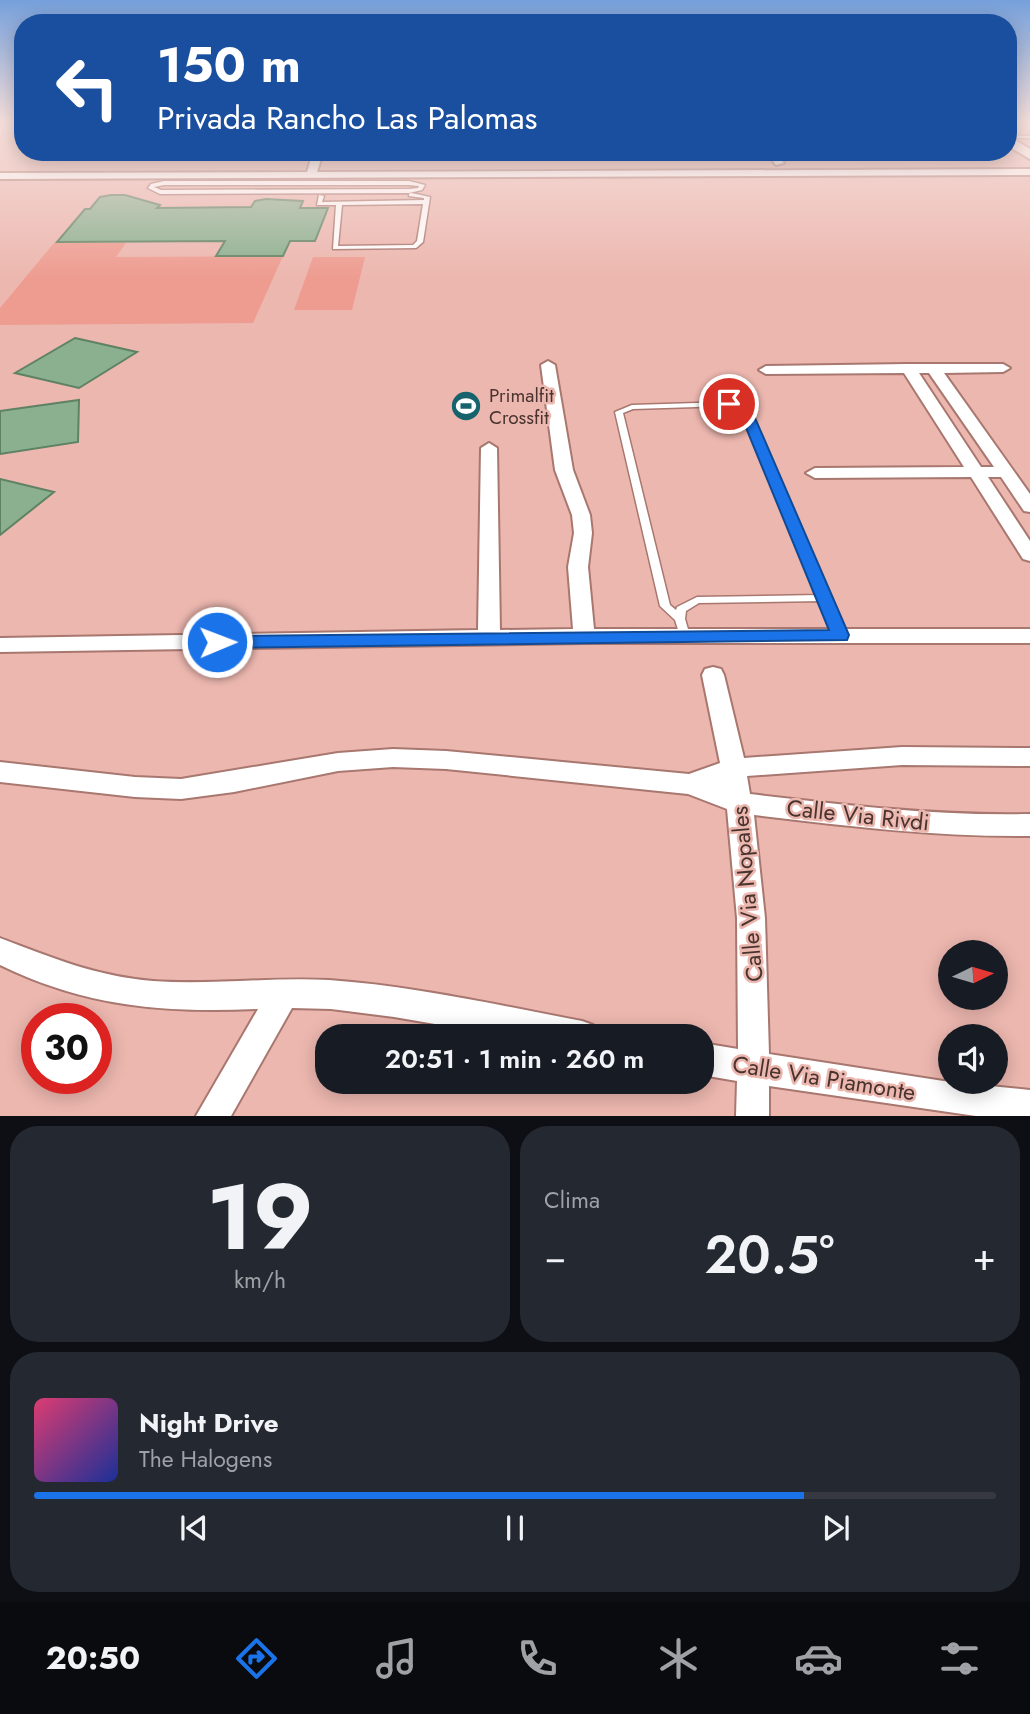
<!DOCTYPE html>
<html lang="es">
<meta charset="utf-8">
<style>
body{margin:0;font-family:Jost,sans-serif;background:#242831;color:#f1f3f6;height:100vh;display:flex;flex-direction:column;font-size:26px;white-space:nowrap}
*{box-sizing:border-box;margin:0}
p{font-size:23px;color:#9ea1a6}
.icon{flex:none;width:38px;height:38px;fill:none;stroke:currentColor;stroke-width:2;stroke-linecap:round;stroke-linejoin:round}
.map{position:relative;height:1116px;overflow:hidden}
.drawer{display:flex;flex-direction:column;gap:10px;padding:10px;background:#0d0f14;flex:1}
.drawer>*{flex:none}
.top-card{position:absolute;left:14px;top:14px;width:1003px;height:147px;border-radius:28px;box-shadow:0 4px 18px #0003;background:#1a4fa0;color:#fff;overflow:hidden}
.needle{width:46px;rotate:85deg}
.buttons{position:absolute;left:938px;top:940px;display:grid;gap:14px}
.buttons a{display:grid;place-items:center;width:70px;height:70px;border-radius:50%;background:#171b24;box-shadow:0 4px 18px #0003;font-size:35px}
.speed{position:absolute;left:21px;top:1003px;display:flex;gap:14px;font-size:35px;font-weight:700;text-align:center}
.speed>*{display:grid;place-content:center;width:91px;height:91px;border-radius:50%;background:#171b24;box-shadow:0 4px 18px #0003;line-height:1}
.speed .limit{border:10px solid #d22;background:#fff;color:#111}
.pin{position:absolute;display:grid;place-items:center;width:60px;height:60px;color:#fff;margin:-30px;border:4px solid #fff;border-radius:50%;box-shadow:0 2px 7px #0007}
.me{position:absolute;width:77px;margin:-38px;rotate:89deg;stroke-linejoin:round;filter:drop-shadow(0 0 5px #0008)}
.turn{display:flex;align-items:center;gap:24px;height:147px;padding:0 28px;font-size:32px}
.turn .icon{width:91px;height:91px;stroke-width:2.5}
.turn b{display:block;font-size:49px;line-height:60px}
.big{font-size:52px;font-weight:600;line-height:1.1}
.drawer .widget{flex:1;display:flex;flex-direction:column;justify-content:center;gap:10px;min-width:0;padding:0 24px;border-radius:28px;background:#242831}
.drawer .dial{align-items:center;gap:0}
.dial b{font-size:91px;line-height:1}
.song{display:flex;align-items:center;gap:21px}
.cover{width:84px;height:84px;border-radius:10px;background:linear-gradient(135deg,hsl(340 70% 55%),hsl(230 70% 35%))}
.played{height:7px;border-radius:4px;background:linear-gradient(90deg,#1a73e8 80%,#363941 80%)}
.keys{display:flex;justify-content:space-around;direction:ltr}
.heat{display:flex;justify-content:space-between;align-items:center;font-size:38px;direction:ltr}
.drawer .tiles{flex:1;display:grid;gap:10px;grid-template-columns:1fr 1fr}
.widget:last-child{grid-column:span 2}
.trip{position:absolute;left:315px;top:1024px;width:399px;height:70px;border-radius:28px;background:#171b24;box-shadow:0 4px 18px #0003;font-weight:600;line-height:70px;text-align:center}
.tab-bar{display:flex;height:112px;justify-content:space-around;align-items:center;background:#090b0e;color:#9ea1a6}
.tab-bar .icon{width:49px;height:49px}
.tab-bar .on{color:#1a73e8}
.tab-bar b{font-size:32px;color:#f1f3f6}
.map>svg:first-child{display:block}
.green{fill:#ee9c90}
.building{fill:#8ab08f;stroke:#5e8263;stroke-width:2}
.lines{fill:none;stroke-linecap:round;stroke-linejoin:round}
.lane-casing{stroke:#a8776f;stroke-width:3}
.street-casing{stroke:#a8776f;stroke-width:4}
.secondary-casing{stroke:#a8776f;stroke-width:4}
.lane{fill:#fff;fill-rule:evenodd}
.street{fill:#fff;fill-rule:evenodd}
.secondary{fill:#fff;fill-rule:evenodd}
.route{fill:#1a73e8;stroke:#114b97;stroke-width:2}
.labels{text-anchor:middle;stroke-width:5;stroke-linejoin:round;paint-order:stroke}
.poi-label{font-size:19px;fill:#48332f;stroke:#ecb7af;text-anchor:start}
.near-street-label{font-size:23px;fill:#48332f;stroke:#ecb7af}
</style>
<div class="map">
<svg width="1030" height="1116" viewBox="0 0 1030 1116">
<rect width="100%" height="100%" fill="#ecb7af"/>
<path class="green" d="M54 243H126L116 257 283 256 253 323 0 325V308Z
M313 257H365L352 310H294Z"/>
<path class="building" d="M111 195H125L160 205 157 208 251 207 255 201 266 199 303 201 300 208H328L315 241H290L283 256H216L225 241 57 242 85 209H90L100 197Z
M75 338 137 352 79 388 15 373Z
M79 400 78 442 0 454V411Z
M0 479 54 492 0 535Z"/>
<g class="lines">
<g class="lane-casing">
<path id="lane" d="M1008 136H1030V138H1008Z
M164 181H409L425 185 422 190 409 193 160 194 148 188 151 184ZM164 185H409L419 186 418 188 409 189 161 190 154 187Z
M411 193 430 197 423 242 416 248 333 249 336 205H317L319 195 324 196 322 202 424 200V198L409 196V194ZM423 204 417 241 413 245 338 246 342 205Z
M729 402 750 411 846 635 845 638H837L822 601 699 603 686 611 685 619 690 636 689 639H681L675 620 660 606 615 412 632 405ZM728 406 743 412 819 595 697 597 677 607 676 610 670 605 623 413 633 409Z"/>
</g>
<g class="street-casing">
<path id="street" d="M313 152H323L317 172 1030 169V175L0 179V173L307 172Z
M579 152H589L590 155 582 157Z
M766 152H775L784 163 776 165Z
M548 361 555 365 573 470 590 515 592 533 588 567 594 629H1030V643H584L0 652V638L478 630 481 448 489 443 497 448 500 630 573 629 568 567 574 533 572 515 555 470 541 365Z
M908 364H1003L1010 368 1003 372 944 373 1030 494V512L1024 511 1001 477H988L1030 541V561L1023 559 971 477 815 478 806 473 815 468 964 467 904 373 766 374 759 370 766 366ZM919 373H929L994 467H981Z
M713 667 721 669 724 675 744 758 902 747 1030 748V766L902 765 747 776 750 794C844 805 936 816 1030 814V836C937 837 846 826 754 815L765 918 769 1054 950 1082 1030 1090V1116H976L769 1086V1116H736L737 1081 702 1075V1043L738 1049 737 918 727 809 688 794 446 769 393 767 338 771 234 792 181 799 135 797 0 782V762L135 777 181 779 338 753 393 749 446 751 689 774 720 763 702 675 705 669Z
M0 938C53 958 95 976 153 981 212 985 271 977 329 980 414 986 498 1005 582 1021L593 1025 598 1036H505L394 1017 331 1009 292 1008 231 1116H196L258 1009C164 1013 86 1007 0 965Z"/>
</g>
<g class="secondary-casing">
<path id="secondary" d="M1008 136 1030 149V159L1008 146Z"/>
</g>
<use href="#lane" class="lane"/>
<use href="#street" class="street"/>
<use href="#secondary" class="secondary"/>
</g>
<linearGradient id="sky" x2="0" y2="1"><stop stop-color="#76a0db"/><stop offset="0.44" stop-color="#f6dfdb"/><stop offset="1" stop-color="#f6dfdb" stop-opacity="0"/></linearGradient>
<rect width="1030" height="278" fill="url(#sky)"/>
<path class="route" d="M729 400 752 411 849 635 847 640 217 648 209 642 217 636 829 630 740 413 722 404Z"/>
<defs>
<g id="stadium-disc" transform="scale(1.575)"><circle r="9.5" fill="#16636d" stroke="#ecb7af"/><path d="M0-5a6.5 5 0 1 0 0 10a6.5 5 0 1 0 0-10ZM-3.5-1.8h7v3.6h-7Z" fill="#fff"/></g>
</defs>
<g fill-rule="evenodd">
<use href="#stadium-disc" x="466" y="406"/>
</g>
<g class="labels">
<g class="poi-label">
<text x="489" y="402">Primalfit<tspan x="489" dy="22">Crossfit</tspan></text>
</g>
<g class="near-street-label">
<text transform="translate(858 815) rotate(6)" y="8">Calle Via Rivdi</text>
<text transform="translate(747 894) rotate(-95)" y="8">Calle Via Nopales</text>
<text transform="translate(824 1078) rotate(9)" y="8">Calle Via Piamonte</text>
</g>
</g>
</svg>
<div class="buttons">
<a><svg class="needle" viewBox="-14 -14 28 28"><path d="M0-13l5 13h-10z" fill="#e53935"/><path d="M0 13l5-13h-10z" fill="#9ea1a6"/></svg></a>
<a><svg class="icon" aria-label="sound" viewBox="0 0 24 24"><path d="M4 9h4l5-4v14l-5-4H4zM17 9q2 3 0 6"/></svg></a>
</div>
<div class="speed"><div class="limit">30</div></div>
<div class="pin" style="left:729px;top:404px;background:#d93025"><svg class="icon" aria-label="arrive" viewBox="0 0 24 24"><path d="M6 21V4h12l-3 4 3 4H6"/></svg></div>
<svg class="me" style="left:217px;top:642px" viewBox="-20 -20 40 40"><circle r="17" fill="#1a73e8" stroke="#fff" stroke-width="3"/><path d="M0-11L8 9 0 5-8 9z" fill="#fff"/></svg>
<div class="trip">20:51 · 1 min · 260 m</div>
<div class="top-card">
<div class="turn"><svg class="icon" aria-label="left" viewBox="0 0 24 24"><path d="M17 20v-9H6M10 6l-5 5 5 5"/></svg><div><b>150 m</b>Privada Rancho Las Palomas</div></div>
</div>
</div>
<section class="drawer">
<div class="tiles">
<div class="widget dial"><b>19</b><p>km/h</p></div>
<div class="widget"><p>Clima</p>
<div class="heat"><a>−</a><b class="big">20.5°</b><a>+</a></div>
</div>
<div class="widget">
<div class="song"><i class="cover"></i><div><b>Night Drive</b><p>The Halogens</p></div></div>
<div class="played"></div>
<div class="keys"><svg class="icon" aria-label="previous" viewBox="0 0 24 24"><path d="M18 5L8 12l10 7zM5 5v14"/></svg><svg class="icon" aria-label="pause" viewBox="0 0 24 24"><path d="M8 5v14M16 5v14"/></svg><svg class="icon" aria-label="next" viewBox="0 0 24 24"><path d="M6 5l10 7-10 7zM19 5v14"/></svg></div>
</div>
</div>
</section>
<nav class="tab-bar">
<b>20:50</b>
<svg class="icon on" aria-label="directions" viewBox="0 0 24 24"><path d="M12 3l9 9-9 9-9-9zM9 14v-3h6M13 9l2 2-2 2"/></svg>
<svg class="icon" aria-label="music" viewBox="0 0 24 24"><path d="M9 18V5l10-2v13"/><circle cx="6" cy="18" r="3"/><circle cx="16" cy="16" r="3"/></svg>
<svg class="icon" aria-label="phone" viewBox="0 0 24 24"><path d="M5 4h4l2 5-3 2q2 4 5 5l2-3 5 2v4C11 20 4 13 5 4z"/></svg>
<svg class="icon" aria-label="climate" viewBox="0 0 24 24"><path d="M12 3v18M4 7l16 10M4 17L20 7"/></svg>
<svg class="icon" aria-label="car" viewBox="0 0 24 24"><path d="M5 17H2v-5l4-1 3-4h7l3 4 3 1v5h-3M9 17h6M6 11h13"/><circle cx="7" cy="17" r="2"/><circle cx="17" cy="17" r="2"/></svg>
<svg class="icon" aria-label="filters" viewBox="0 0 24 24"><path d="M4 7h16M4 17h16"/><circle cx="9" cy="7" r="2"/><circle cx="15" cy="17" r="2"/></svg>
</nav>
